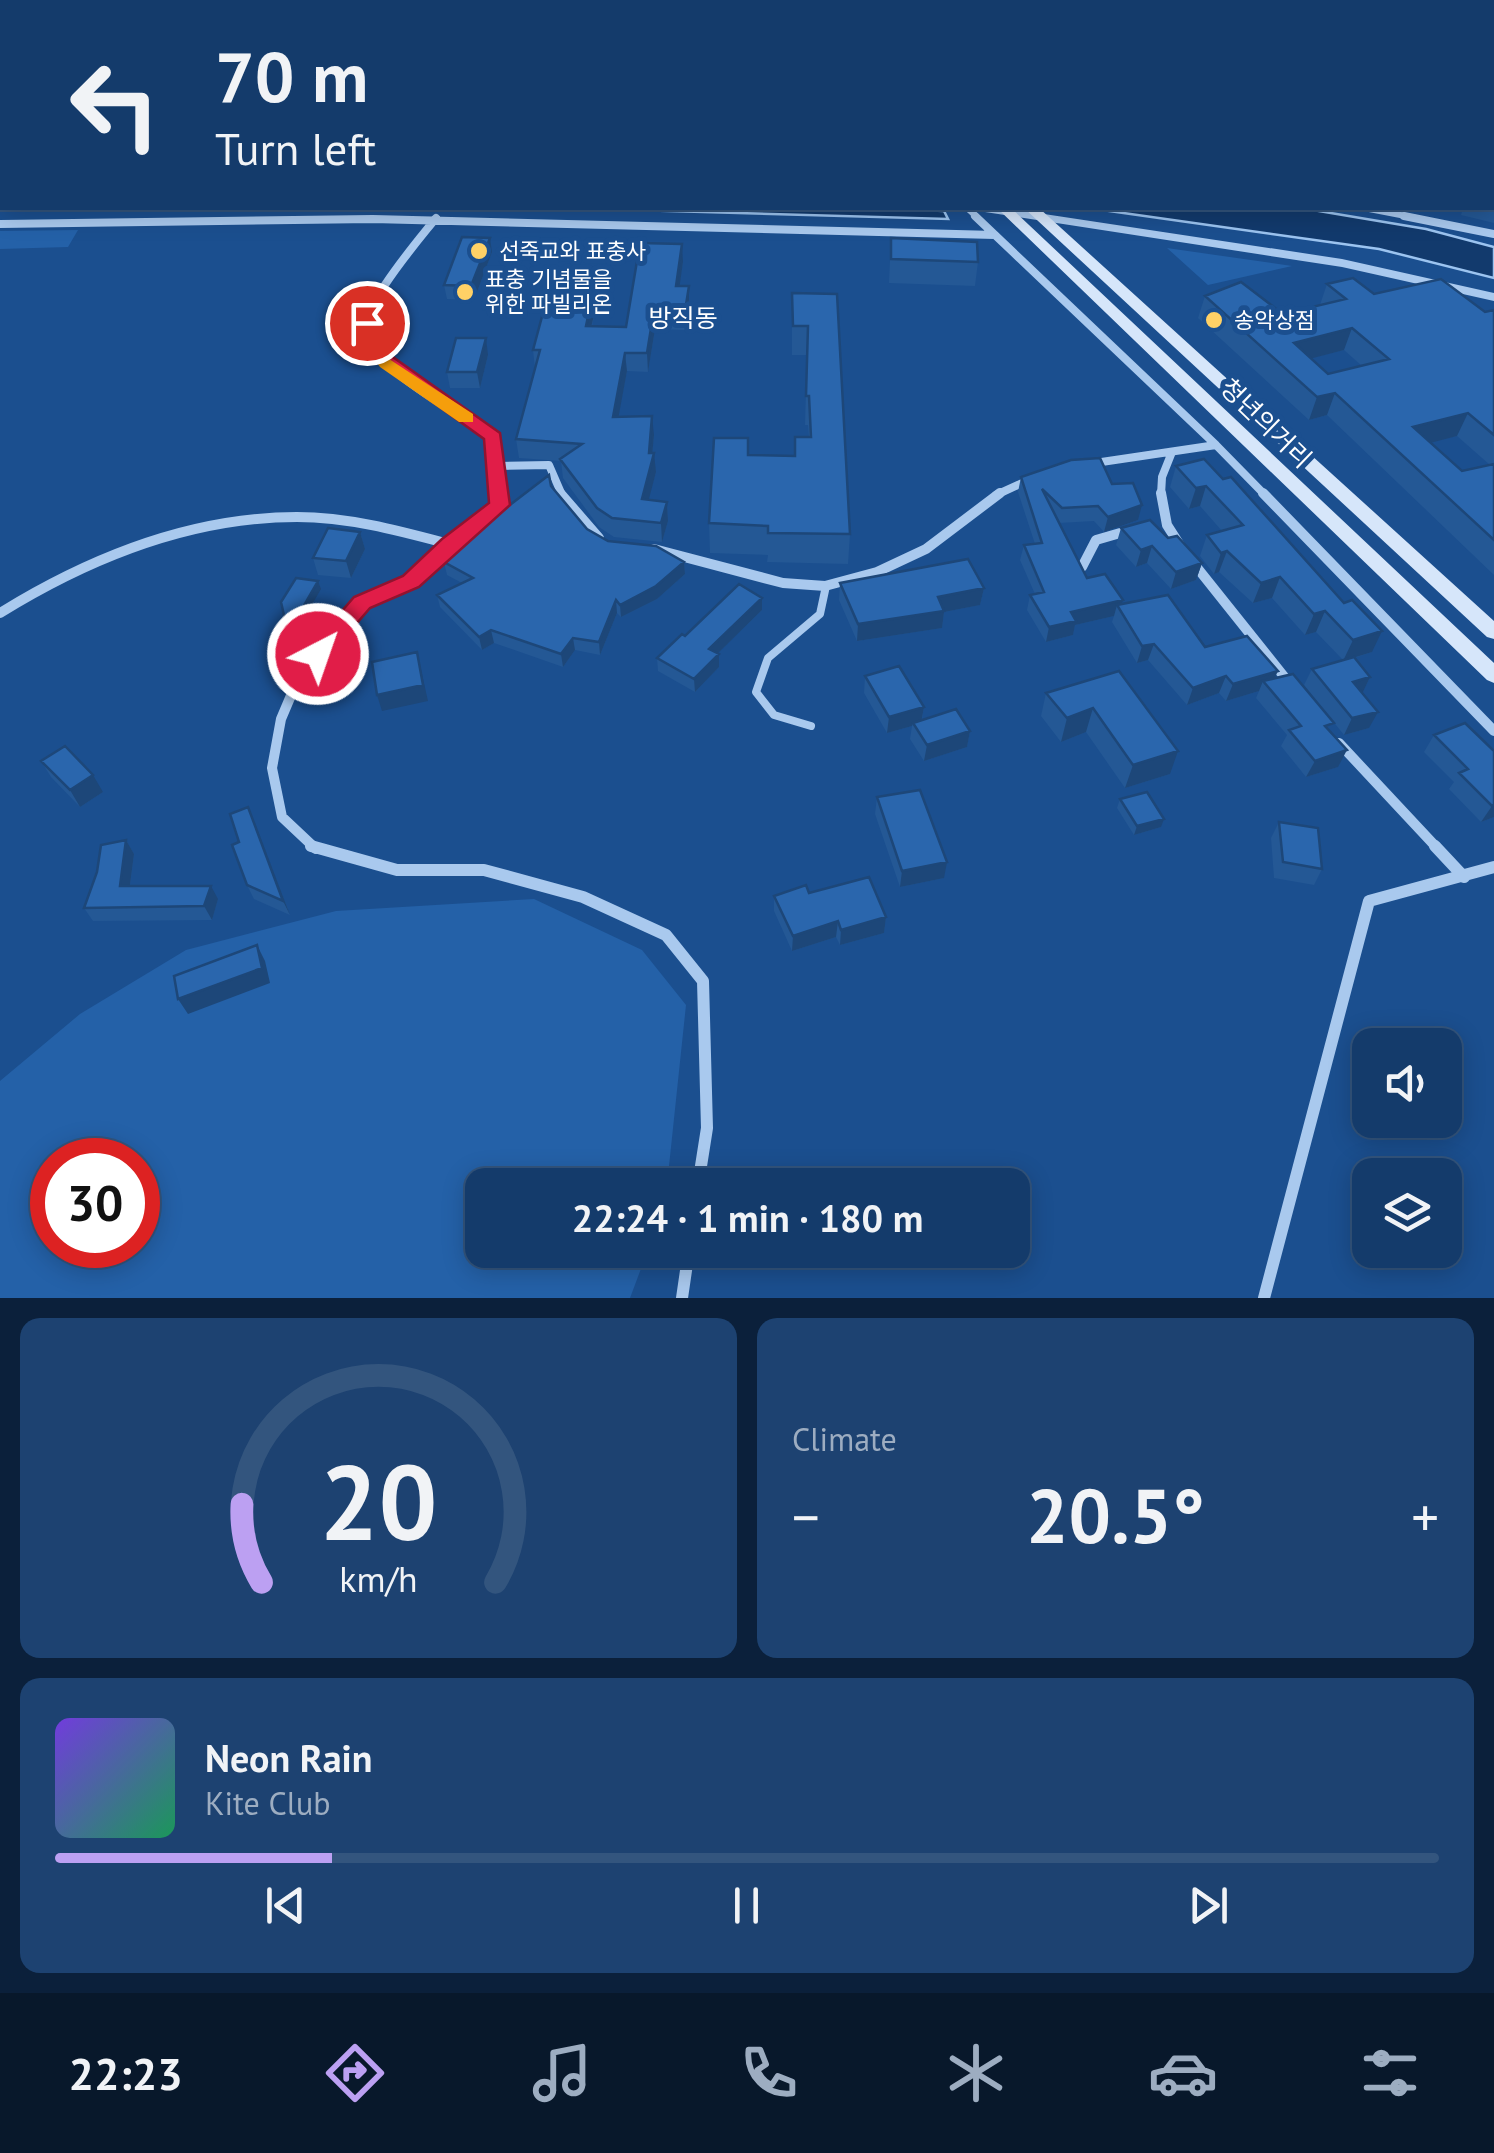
<!DOCTYPE html>
<meta charset="utf-8">
<style>
body{margin:0;font-family:"PT Sans","Noto Sans KR",sans-serif;background:#1d4271;color:#f1f3f6;height:100vh;display:flex;flex-direction:column;font-size:38px;white-space:nowrap}
*{box-sizing:border-box;margin:0}
p{font-size:32px;color:#9dadc1}
.icon{flex:none;width:55px;height:55px;fill:none;stroke:currentColor;stroke-width:2;stroke-linecap:round;stroke-linejoin:round}
.map{position:relative;height:1298px;overflow:hidden}
.sheet{display:flex;flex-direction:column;gap:20px;padding:20px;background:#0b203b;flex:1}
.sheet>*{flex:none}
.guide{position:absolute;left:0px;top:0px;width:1495px;height:210px;box-shadow:0 5px 25px #0003,0 0 0 2px #33557e;background:#143b6b;color:#f1f3f6;overflow:hidden}
.tools{position:absolute;left:1352px;top:1028px;display:grid;gap:20px}
.tools a{display:grid;place-items:center;width:110px;height:110px;border-radius:20px;background:#143b6b;box-shadow:0 5px 25px #0003,0 0 0 2px #33557e;font-size:50px}
.speed{position:absolute;left:30px;top:1138px;display:flex;gap:20px;font-size:50px;font-weight:700;text-align:center}
.speed>*{display:grid;place-content:center;width:130px;height:130px;border-radius:50%;background:#143b6b;box-shadow:0 5px 25px #0003,0 0 0 2px #33557e;line-height:1}
.speed .limit{border:15px solid #d22;background:#fff;color:#111}
.pin{position:absolute;display:grid;place-items:center;width:85px;height:85px;color:#fff;margin:-42px;border:5px solid #fff;border-radius:50%;box-shadow:0 2px 10px #0007}
.me{position:absolute;width:110px;margin:-55px;rotate:41deg;stroke-linejoin:round;filter:drop-shadow(0 0 8px #0008)}
.turn{display:flex;align-items:center;gap:35px;height:210px;padding:0 50px;font-size:45px}
.turn .icon{width:130px;height:130px;stroke-width:2.5}
.turn b{display:block;font-size:70px;line-height:85px}
.big{font-size:75px;font-weight:600;line-height:1.1}
.sheet .widget{flex:1;display:flex;flex-direction:column;justify-content:center;gap:15px;min-width:0;padding:0 35px;border-radius:20px;background:#1d4271}
.sheet .dial{align-items:center;gap:0}
.dial svg{height:260px;overflow:visible;fill:none;stroke:#33557e;stroke-width:7;stroke-linecap:round;text-anchor:middle}
.dial text{fill:#f1f3f6;stroke:none}
.song{display:flex;align-items:center;gap:30px}
.cover{width:120px;height:120px;border-radius:15px;background:linear-gradient(135deg,hsl(260 70% 55%),hsl(150 70% 35%))}
.played{height:10px;border-radius:5px;background:linear-gradient(90deg,#bca0f2 20%,#33557e 20%)}
.keys{display:flex;justify-content:space-around;direction:ltr}
.heat{display:flex;justify-content:space-between;align-items:center;font-size:55px;direction:ltr}
.sheet .tiles{flex:1;display:grid;gap:20px;grid-template-columns:1fr 1fr}
.widget:last-child{grid-column:span 2}
.trip{position:absolute;left:465px;top:1168px;width:565px;height:100px;border-radius:20px;background:#143b6b;box-shadow:0 5px 25px #0003,0 0 0 2px #33557e;font-weight:600;line-height:100px;text-align:center}
.menu{display:flex;height:160px;justify-content:space-around;align-items:center;background:#08182b;color:#9dadc1}
.menu .icon{width:70px;height:70px}
.menu .selected{color:#bca0f2}
.menu b{font-size:45px;color:#f1f3f6}
.map>svg:first-child{display:block}
.green{fill:#2461a8;fill-rule:evenodd}
.water{fill:#123a6d;stroke:#9cc4f0;stroke-width:2.5}
.lines{fill:none;stroke-linecap:round;stroke-linejoin:round}
.service{stroke:#a9c9ee;stroke-width:8}
.minor-far3{stroke:#a9c9ee;stroke-width:6}
.minor-far2{stroke:#a9c9ee;stroke-width:8}
.minor-far1{stroke:#a9c9ee;stroke-width:10}
.minor{stroke:#a9c9ee;stroke-width:12}
.tertiary{fill:#a9c9ee;fill-rule:evenodd}
.secondary{fill:#d6e6fa;fill-rule:evenodd}
.wall{fill:#245895;fill-rule:evenodd}
.shaded-wall{fill:#1d4779}
.building{fill:#2a66ad;stroke:#1d4779;stroke-width:2.5;fill-rule:evenodd}
.route{fill:#e11d48;stroke:#92132f;stroke-width:2.5}
.slow{fill:#f59e0b}
.poi-dot{fill:#ffd166;stroke:#1b4f8f;stroke-width:4}
.labels{text-anchor:middle;stroke-width:10;stroke-linejoin:round;paint-order:stroke}
.far-poi-label{font-size:22px;fill:#fff;stroke:#1b4f8f;text-anchor:start}
.far-quarter-label{font-size:25px;fill:#fff;stroke:#1b4f8f}
.street-label{font-size:25px;fill:#fff;stroke:#1b4f8f}
</style>
<div class="map">
<svg width="1494" height="1298" viewBox="0 0 1494 1298">
<rect width="100%" height="100%" fill="#1b4f8f"/>
<path class="green" d="M78 230 68 247 0 249V231Z
M1167 248 1292 266 1208 285Z
M534 899 642 950 686 1005 667 1185H482V1250H648L630 1298H0V1081L80 1014 186 950 336 911ZM52 1160H138V1245H52Z"/>
<path class="water" d="M564 208H868L944 211 948 219Z
M1088 208H1301L1426 229 1494 247V278L1379 249Z"/>
<g class="lines">
<path class="service" d="M811 726 774 715 756 692 768 658 820 614 826 586"/>
<path class="minor-far3" d="M907 2 911 0
M967 208 978 218
M1364 208 1416 218"/>
<path class="minor-far2" d="M975 216 1216 445
M1404 216 1494 234
M436 218C418 241 359 308 365 337 370 364 468 421 493 437L499 495
M0 224 373 219 995 235
M1088 464 1216 445 1265 495
M498 466 549 465 562 495
M996 495 1033 478
M1161 495 1162 477 1172 452"/>
<path class="minor-far1" d="M560 493 599 538
M1161 493 1167 525 1181 547
M1263 493 1494 731
M654 549 783 583 825 586 877 572 926 549 1000 493
M1191 560 1290 684
M1082 567 1096 540 1134 529
M0 613C89 558 192 517 297 517 349 517 400 531 449 544
M1339 743 1438 849
M316 849 282 817 272 768 281 719 298 679 362 603 411 581 449 544 500 505 499 493"/>
<path class="minor" d="M311 846 397 870H484L583 897 666 935 703 981 707 1128 698 1185
M1435 846 1464 877
M682 1298 689 1250
M1264 1298 1369 901 1494 867"/>
<path class="tertiary" d="M0 172 2 173V179L0 180Z
M979 208H1005L1342 259 1494 293V301L1342 267 985 212Z"/>
<path class="secondary" d="M755 0H768L770 2H756Z
M0 108H2V116H0Z
M2 122V130L0 131V123Z
M997 208H1011L1494 663V683L1487 680Z
M1024 208H1039L1494 621V639L1487 637Z"/>
</g>
<path class="wall" d="M0 0H412V2H2V91H0Z
M1020 0H1105L1103 2H1020Z
M1220 0H1246L1245 2Z
M1492 127 1494 128V223L1461 215 1463 208H1492Z
M891 238 978 262 975 286 889 283Z
M492 252 474 300 447 299 444 285Z
M683 262 679 286 689 304 686 330 655 329 648 372 627 371 618 417 654 435 652 453 656 472 648 500 667 502 668 521 662 542 614 537 599 527 563 478 561 461 519 458 516 439 535 368 533 350 596 307 592 326 626 327Z
M1327 284 1374 294 1485 312 1494 310V575L1327 415 1309 420 1198 318 1205 296 1283 314 1320 305ZM1344 350 1362 366 1328 374 1311 358ZM1457 436 1490 465 1462 471 1430 442Z
M792 293 837 294 850 534 848 564 767 562 768 555 710 553 709 523 748 455 794 456 795 437H809L808 425H805L807 355H792Z
M488 355 480 388H450L447 372Z
M1204 459 1372 652 1354 658 1370 677 1362 693 1369 728 1344 735 1304 685 1312 669 1343 660 1316 632 1305 635 1272 598 1253 603 1219 572 1214 574 1200 556 1207 535 1222 531 1200 506 1189 509 1170 487 1176 466Z
M1021 477 1112 484 1138 520 1104 532 1094 521 1059 523 1087 578 1122 604 1205 647 1274 678 1330 731 1338 767 1306 777 1281 746 1287 735 1256 698 1259 691 1226 701 1219 693 1187 705 1148 660 1137 663 1112 622 1114 616 1075 625 1073 635 1046 642 1027 610 1030 595 1035 594 1020 560 1024 545 1035 544 1018 492Z
M551 486 587 529 608 541 684 562 685 574 657 599 621 617 617 613 600 655 575 650 563 667 494 643 482 650 440 607 437 595 462 583 447 575 444 562 452 556 451 550Z
M1121 528 1168 538 1202 563 1196 580 1171 589 1147 563 1136 567 1116 545Z
M360 532 365 549 351 578 318 575 313 558Z
M840 583 984 588 980 605 944 612 942 628 857 641 839 600Z
M762 598V610L718 653 719 667 695 692 658 671 657 658 685 636Z
M1119 671 1170 774 1125 788 1086 732 1061 742 1041 716 1046 693Z
M865 676 924 707 922 720 970 731 967 747 924 761 910 739 912 726 887 733 864 693Z
M1434 735 1494 751V817L1481 822 1449 789 1454 782 1424 752Z
M41 761 103 792 80 807 51 777Z
M877 797 944 878 900 887 875 814Z
M1120 799 1161 827 1134 835 1117 808Z
M254 821 290 915 254 899 247 885 239 842Z
M1279 822 1322 869 1314 885 1274 878 1271 838Z
M126 840 134 854 130 886 218 899 212 920 93 921 84 908Z
M774 896 886 917 884 933 840 945 836 937 792 951 774 911Z"/>
<path class="shaded-wall" d="M490 238 492 252 474 300 471 286Z
M682 244 683 262 677 304 676 286Z
M689 286V304L686 330 685 311Z
M594 288 596 307 587 344 586 326Z
M654 310 655 329 648 372 647 353Z
M1352 328 1344 350 1286 365 1294 343Z
M486 338 488 355 480 388 477 372Z
M625 353 627 371 615 436 613 417Z
M1335 393 1327 415 1309 420 1317 397Z
M1468 413 1457 436 1403 450 1413 427Z
M652 416 654 435 651 467 654 453 656 472 644 518 642 499Z
M1206 486 1200 506 1189 509 1196 488Z
M667 502 668 521 662 542 661 523Z
M1142 505 1138 520 1104 532 1108 517Z
M360 532 365 549 351 578 346 561Z
M1152 546 1147 563 1136 567 1141 550Z
M1227 551 1219 572 1214 574 1221 553Z
M684 562 685 574 657 599 621 617 620 605Z
M1202 563 1196 580 1171 589 1176 572Z
M1280 577 1272 598 1253 603 1261 583Z
M318 581 321 589 291 641 288 633Z
M984 588 980 605 944 612 942 628 857 641 858 624 938 597Z
M762 598V610L710 661 709 649Z
M616 600 617 613 600 655 599 642Z
M1123 600 1120 610 1117 605 1114 616 1075 625 1073 635 1046 642 1049 627 1071 612Z
M1325 611 1316 632 1305 635 1314 614Z
M491 630 494 643 482 650 479 637Z
M1382 631 1372 652 1343 661 1353 640Z
M573 638 575 650 563 667 561 654Z
M1154 644 1148 660 1137 663 1142 646Z
M417 652 428 701 382 711 377 695Z
M719 654V667L695 692 694 679Z
M1278 671 1270 688 1263 681 1259 691 1226 701 1233 684Z
M1226 676 1219 693 1187 705 1193 688Z
M1370 677 1362 694 1353 682Z
M924 707 921 723H913L912 726 887 733 889 717Z
M1093 708 1086 732 1061 742 1067 718Z
M1378 712 1369 728 1344 735 1352 718Z
M970 731 967 747 924 761 927 745Z
M1347 750 1338 767 1306 777 1315 761Z
M1178 751 1170 774 1125 788 1133 765Z
M93 775 103 792 80 807 70 790Z
M1494 805V817L1481 822 1492 806Z
M248 807 254 821 290 915 283 901Z
M1164 819 1161 827 1134 835 1137 826Z
M126 840 134 854 128 900 120 886Z
M947 862 944 878 900 887 902 871Z
M211 886 218 899 212 920 204 906Z
M886 917 884 933 840 945 841 930Z
M838 921 836 937 792 951 793 936Z
M257 945 265 961 270 983 188 1014 178 999Z"/>
<path class="building" d="M0 0H343L323 2H2V33L0 39Z
M345 0H371V2H345Z
M1042 0H1096L1095 2H1058Z
M1266 0H1294L1293 2H1265Z
M1315 0H1375L1374 2H1316Z
M0 45H2V76H0Z
M1492 127 1494 128V204L1492 203Z
M462 237 490 238 471 286 444 285Z
M891 238 977 242 978 262 891 259Z
M640 243 682 244 676 286H689L685 311 654 310 647 353H625L613 417 652 416 649 453H654L642 499 667 502 661 523 612 518 597 508 560 459 582 444 516 439 540 350H533L550 287 594 288 586 326 626 327Z
M1353 278 1374 294 1441 279 1485 312 1494 310V435L1468 413 1413 427 1462 471 1494 464V540L1335 393 1317 397 1205 296 1241 282 1283 314 1346 299 1327 284ZM1352 328 1389 359 1328 374 1294 343Z
M792 293 837 294 850 534 768 533V526L709 523 714 438H748V455L795 456V437H811L809 396H806L808 326H793Z
M456 338H486L477 372H447Z
M1100 458 1112 484 1133 483 1142 505 1108 517 1098 506 1062 508 1042 489 1087 578 1105 574 1123 600 1071 612 1076 621 1049 627 1030 595 1044 592 1024 545 1042 543 1021 477 1071 460Z
M1204 459 1223 479 1231 477 1344 603 1352 600 1382 631 1353 640 1325 611 1314 614 1280 577 1261 583 1227 551 1221 553 1207 535 1243 525 1206 486 1196 488 1176 466Z
M549 475 551 486 587 529 608 541 656 546 684 562 656 586 620 605 616 600 599 642 573 638 561 654 491 630 479 637 437 595 473 578 444 562 456 552 451 550Z
M1150 520 1168 538 1177 536 1202 563 1176 572 1152 546 1141 550 1121 528Z
M328 528 360 532 346 561 313 558Z
M968 559 984 588 938 597 944 611 858 624 840 583Z
M296 578 318 581 288 633 281 602Z
M739 584 762 598 709 649 719 654 694 679 657 658 682 634 685 636Z
M1168 595 1205 647 1247 636 1278 671 1233 684 1226 676 1193 688 1154 644 1142 646 1117 605Z
M417 652 423 685 377 695 372 662Z
M1354 657 1370 677 1353 682 1378 712 1352 718 1312 669Z
M899 666 924 707 889 717 865 676Z
M1119 671 1178 751 1133 765 1093 708 1067 718 1046 693Z
M1293 674 1334 723 1325 726 1347 750 1315 761 1289 730 1301 726 1263 681Z
M956 709 970 731 927 745 913 723Z
M1465 723 1494 751V805L1492 806 1459 773 1468 769 1434 735Z
M65 746 93 775 70 790 41 761Z
M920 790 947 862 902 871 877 797Z
M1147 792 1164 819 1137 826 1120 799Z
M248 807 283 901 247 885 232 845 239 842 230 814Z
M1279 822 1318 828 1322 869 1283 862Z
M126 840 120 886H211L204 906 84 908 97 872 101 845Z
M869 877 886 917 841 930 838 921 793 936 774 896 806 885 809 893Z
M257 945 262 968 178 999 174 976Z"/>
<path class="route" d="M367 317 376 323V345L500 433 510 505 419 587 370 608 326 659H310L306 654 310 648 354 597 403 576 442 539 489 503 484 439 362 351 355 335 358 323Z"/>
<path class="slow" d="M386 357 473 414V422H459L380 367 377 363Z"/>
<g class="poi-dot">
<circle cx="479" cy="251" r="10"/>
<circle cx="465" cy="292" r="10"/>
<circle cx="1214" cy="320" r="10"/>
</g>
<g class="labels">
<g class="far-poi-label">
<text x="499" y="259">선죽교와 표충사</text>
<text x="485" y="287">표충 기념물을<tspan x="485" dy="25">위한 파빌리온</tspan></text>
<text x="1234" y="328">송악상점</text>
</g>
<g class="far-quarter-label">
<text x="683" y="327">방직동</text>
</g>
<g class="street-label">
<text transform="translate(1266 423) rotate(44)" y="9">청년의거리</text>
</g>
</g>
</svg>
<div class="tools">
<a><svg class="icon" aria-label="sound" viewBox="0 0 24 24"><path d="M4 9h4l5-4v14l-5-4H4zM17 9q2 3 0 6"/></svg></a>
<a><svg class="icon" aria-label="layers" viewBox="0 0 24 24"><path d="M12 4l9 5-9 5-9-5zM3 14l9 5 9-5"/></svg></a>
</div>
<div class="speed"><div class="limit">30</div></div>
<div class="pin" style="left:367px;top:323px;background:#d93025"><svg class="icon" aria-label="arrive" viewBox="0 0 24 24"><path d="M6 21V4h12l-3 4 3 4H6"/></svg></div>
<svg class="me" style="left:318px;top:654px" viewBox="-20 -20 40 40"><circle r="17" fill="#e11d48" stroke="#fff" stroke-width="3"/><path d="M0-11L8 9 0 5-8 9z" fill="#fff"/></svg>
<div class="trip">22:24 · 1 min · 180 m</div>
<div class="guide">
<div class="turn"><svg class="icon" aria-label="left" viewBox="0 0 24 24"><path d="M17 20v-9H6M10 6l-5 5 5 5"/></svg><div><b>70 m</b>Turn left</div></div>
</div>
</div>
<section class="sheet">
<div class="tiles">
<div class="widget dial"><svg viewBox="0 0 100 80">
<path d="M14 69A42 42 0 1 1 86 69"/>
<path d="M14 69A42 42 0 0 1 8 45" stroke="#bca0f2"/>
<text x="50" y="56" font-size="32" font-weight="700">20</text>
<text x="50" y="72" font-size="11">km/h</text>
</svg></div>
<div class="widget"><p>Climate</p>
<div class="heat"><a>−</a><b class="big">20.5°</b><a>+</a></div>
</div>
<div class="widget">
<div class="song"><i class="cover"></i><div><b>Neon Rain</b><p>Kite Club</p></div></div>
<div class="played"></div>
<div class="keys"><svg class="icon" aria-label="previous" viewBox="0 0 24 24"><path d="M18 5L8 12l10 7zM5 5v14"/></svg><svg class="icon" aria-label="pause" viewBox="0 0 24 24"><path d="M8 5v14M16 5v14"/></svg><svg class="icon" aria-label="next" viewBox="0 0 24 24"><path d="M6 5l10 7-10 7zM19 5v14"/></svg></div>
</div>
</div>
</section>
<nav class="menu">
<b>22:23</b>
<svg class="icon selected" aria-label="directions" viewBox="0 0 24 24"><path d="M12 3l9 9-9 9-9-9zM9 14v-3h6M13 9l2 2-2 2"/></svg>
<svg class="icon" aria-label="music" viewBox="0 0 24 24"><path d="M9 18V5l10-2v13"/><circle cx="6" cy="18" r="3"/><circle cx="16" cy="16" r="3"/></svg>
<svg class="icon" aria-label="phone" viewBox="0 0 24 24"><path d="M5 4h4l2 5-3 2q2 4 5 5l2-3 5 2v4C11 20 4 13 5 4z"/></svg>
<svg class="icon" aria-label="climate" viewBox="0 0 24 24"><path d="M12 3v18M4 7l16 10M4 17L20 7"/></svg>
<svg class="icon" aria-label="car" viewBox="0 0 24 24"><path d="M5 17H2v-5l4-1 3-4h7l3 4 3 1v5h-3M9 17h6M6 11h13"/><circle cx="7" cy="17" r="2"/><circle cx="17" cy="17" r="2"/></svg>
<svg class="icon" aria-label="filters" viewBox="0 0 24 24"><path d="M4 7h16M4 17h16"/><circle cx="9" cy="7" r="2"/><circle cx="15" cy="17" r="2"/></svg>
</nav>
